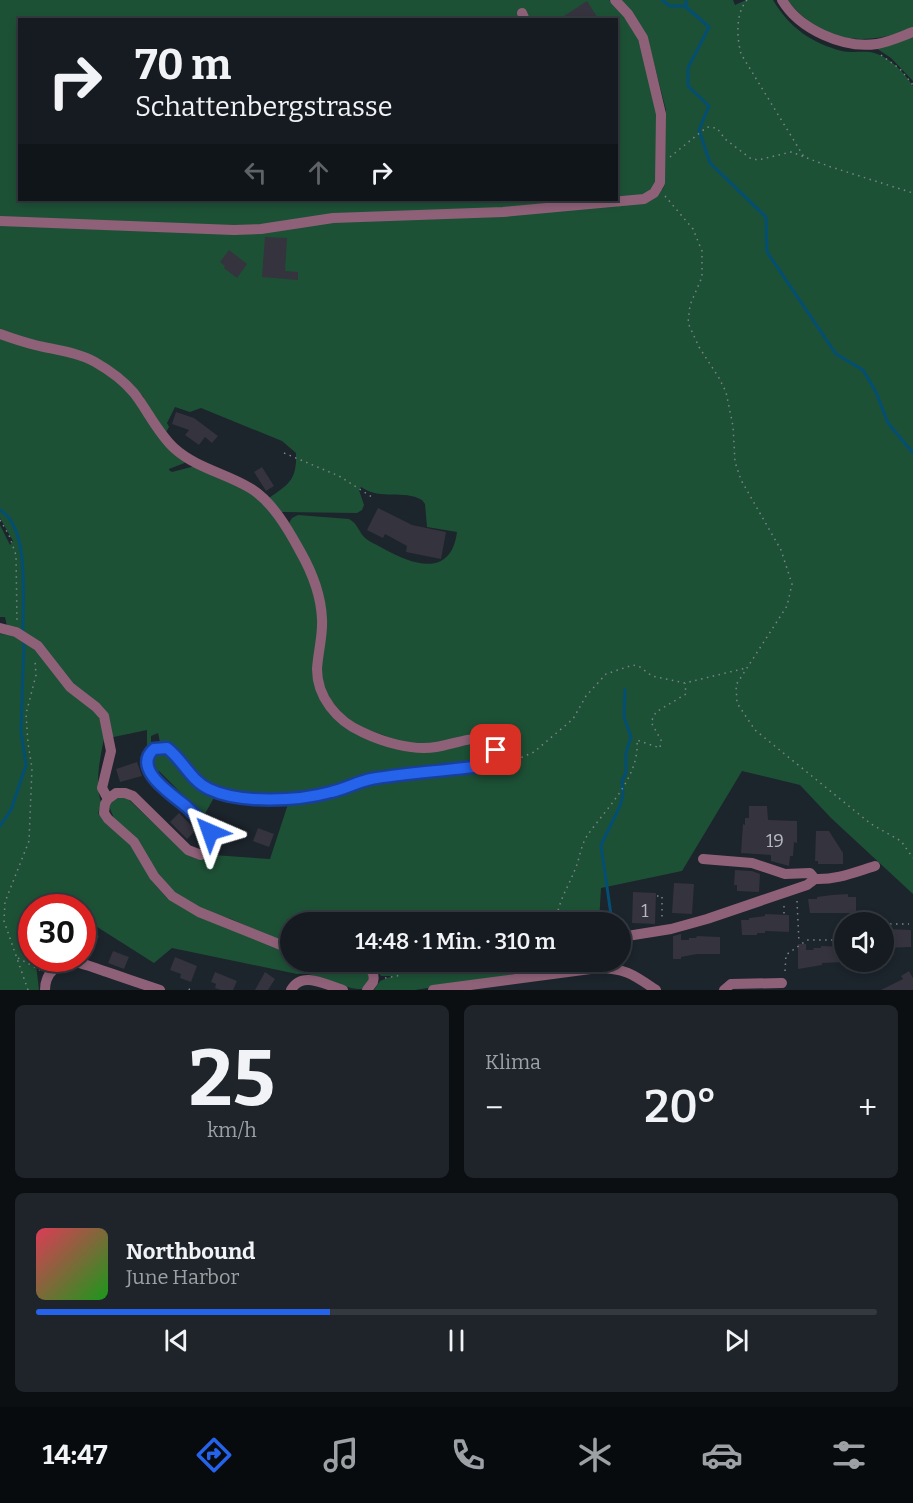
<!DOCTYPE html>
<html lang="de">
<meta charset="utf-8">
<style>
body{margin:0;font-family:Bitter,serif;background:#1e242a;color:#f1f3f6;height:100vh;display:flex;flex-direction:column;font-size:22px;white-space:nowrap}
*{box-sizing:border-box;margin:0}
p{font-size:20px;color:#9da1a5}
.icon{flex:none;width:33px;height:33px;fill:none;stroke:currentColor;stroke-width:2;stroke-linecap:round;stroke-linejoin:round}
.map{position:relative;height:990px;overflow:hidden}
.panel{display:flex;flex-direction:column;gap:15px;padding:15px;background:#0c0f12;flex:1}
.panel>*{flex:none}
.banner{position:absolute;left:18px;top:18px;width:600px;height:183px;border-radius:0px;box-shadow:0 3px 9px #0003,0 0 0 2px #34393f;background:#151b21;color:#f1f3f6;overflow:hidden}
.fabs{position:absolute;left:834px;top:912px;display:grid;gap:12px}
.fabs a{display:grid;place-items:center;width:60px;height:60px;border-radius:50%;background:#151b21;box-shadow:0 3px 9px #0003,0 0 0 2px #34393f;font-size:30px}
.speed{position:absolute;left:18px;top:894px;display:flex;gap:12px;font-size:30px;font-weight:700;text-align:center}
.speed>*{display:grid;place-content:center;width:78px;height:78px;border-radius:50%;background:#151b21;box-shadow:0 3px 9px #0003,0 0 0 2px #34393f;line-height:1}
.speed .limit{border:9px solid #d22;background:#fff;color:#111}
.pin{position:absolute;display:grid;place-items:center;width:51px;height:51px;color:#fff;margin:-26px;border-radius:12px;box-shadow:0 3px 9px #0006}
.me{position:absolute;width:66px;margin:-33px;rotate:317deg;stroke-linejoin:round;filter:drop-shadow(0 0 4px #0008)}
.turn{display:flex;align-items:center;gap:21px;height:126px;padding:0 18px;font-size:27px}
.turn .icon{width:78px;height:78px;stroke-width:2.5}
.turn b{display:block;font-size:42px;line-height:51px}
.lanes{display:flex;align-items:center;height:57px;padding:0 18px;background:#0003;justify-content:center;gap:30px;direction:ltr}
.lanes .off{opacity:.35}
.big{font-size:45px;font-weight:600;line-height:1.1}
.panel .tile{flex:1;display:flex;flex-direction:column;justify-content:center;gap:9px;min-width:0;padding:0 21px;border-radius:9px;background:#1e242a}
.panel .dial{align-items:center;gap:0}
.dial b{font-size:78px;line-height:1}
.song{display:flex;align-items:center;gap:18px}
.cover{width:72px;height:72px;border-radius:9px;background:linear-gradient(135deg,hsl(350 70% 55%),hsl(120 70% 35%))}
.played{height:6px;border-radius:3px;background:linear-gradient(90deg,#2563eb 35%,#34393f 35%)}
.keys{display:flex;justify-content:space-around;direction:ltr}
.heat{display:flex;justify-content:space-between;align-items:center;font-size:33px;direction:ltr}
.panel .tiles{flex:1;display:grid;gap:15px;grid-template-columns:1fr 1fr}
.tile:last-child{grid-column:span 2}
.trip{position:absolute;left:280px;top:912px;width:351px;height:60px;border-radius:30px;background:#151b21;box-shadow:0 3px 9px #0003,0 0 0 2px #34393f;font-weight:600;line-height:60px;text-align:center}
.tab-bar{display:flex;height:96px;justify-content:space-around;align-items:center;background:#080b0d;color:#9da1a5}
.tab-bar .icon{width:42px;height:42px}
.tab-bar .current{color:#2563eb}
.tab-bar b{font-size:27px;color:#f1f3f6}
.map>svg:first-child{display:block}
.green{fill:#1d5136;fill-rule:evenodd}
.lines{fill:none;stroke-linecap:round;stroke-linejoin:round}
.stream{stroke:#034e72;stroke-width:3}
.building{fill:#35333d}
.path{stroke:#7c8389;stroke-width:1.5;stroke-dasharray:1.5 4.5;stroke-linecap:butt}
.minor{stroke:#8f6178;stroke-width:10}
.route-casing{stroke:#184099;stroke-width:15}
.route{stroke:#2563eb;stroke-width:10}
.labels{text-anchor:middle;stroke-width:5;stroke-linejoin:round;paint-order:stroke}
.number-label{font-size:18px;fill:#b6bac0}
</style>
<div class="map">
<svg width="913" height="990" viewBox="0 0 913 990">
<rect width="100%" height="100%" fill="#1c242c"/>
<path class="green" d="M0 0H609L635 28 656 104 662 190 665 185 664 137 666 110 649 44 617 0H733L735 5 746 0H773C789 27 811 43 842 51 852 53 861 51 870 52 888 55 903 71 913 86V894L831 818 800 785 742 771 682 871 601 888 599 922H291V946L231 919 197 908 177 896 115 821 109 806 116 798 124 795 183 851 208 857 213 855 270 859 289 801 363 784 489 767 494 765 500 757 502 749 499 742 495 738 482 735 441 743H405L350 723 330 699 321 677 325 622 289 523 292 518 298 515 349 519C357 523 358 530 364 537 369 542 378 545 384 549 413 565 451 578 457 532L427 527 425 504 422 500C403 489 382 501 361 487L359 490 364 505 362 510 357 513 282 512 269 498C289 484 297 480 296 453L282 441 201 408 190 412 175 407 167 423 169 427 165 434 147 409 143 396 100 361 0 331ZM20 20H616V200H20Z
M787 0H913V29C862 46 824 44 787 0Z
M913 35V81L891 58 876 48Z
M0 337 87 361 123 386 187 462 169 469V470L172 472 195 466 253 493 274 516 308 573 319 616 315 662 335 717 408 749 484 744 491 749V753L485 760 318 793 251 795 221 789 201 781 160 742 158 733 151 736V745L147 747V730L104 739C100 757 94 788 102 804L98 813 106 824 127 839 152 881 167 898 187 910 291 951V962C316 962 345 959 368 971L369 982 362 989C339 989 320 971 297 974L172 948 154 963 83 918 82 908H32V958L44 959 36 964 39 990H0V634L9 635 5 617H0V525L10 545 13 541 0 518Z
M156 752H165L215 796 203 817 185 802 182 794 159 771 156 774 154 772 152 756Z
M368 962H592L415 990H374L380 981 392 976H381L372 963Z"/>
<g class="lines">
<path class="stream" d="M662 0 670 6H685
M686 0V7L709 27 688 68V86L709 106 699 130 710 163 766 217 767 252 836 354 863 370 876 392 888 423 913 453
M0 510C31 528 22 602 23 633
M0 826 11 810 26 765 21 731 24 642
M612 922 601 845 620 806 623 794 622 781 626 773V753L631 737 624 717 625 690"/>
</g>
<path class="building" d="M587 1 599 20H558Z
M265 237 287 238 285 271 298 272V280L262 277Z
M229 250 247 264 237 278 224 268 225 266 220 262Z
M176 412 194 418 218 436 212 443 205 437 199 445 185 435 189 430 172 424Z
M262 467 274 486 266 491 254 472Z
M378 508 412 525 446 532 441 559 406 552 407 546 385 534 383 538 367 530Z
M137 762 142 776 120 782 116 769Z
M749 806H767L768 820 797 821V843L794 842 793 856H790L789 866 771 861V855L741 853 743 824 745 825V818H749Z
M179 813 196 830 187 839 170 822Z
M258 828 274 834 269 847 253 841Z
M816 831H829L843 853V864H818V861H815Z
M735 870 752 871 760 874 759 892 737 891V885H734Z
M674 883 694 884 692 914 672 913Z
M633 892 656 893 655 924 632 923Z
M848 894V897H856V913H810L808 899H817V897L832 895Z
M765 914 789 915V932L765 931V933H757V935H742L741 920H749V918L765 916Z
M887 929 911 930V947L884 948V931H887Z
M89 931 99 936 92 952 82 948V934L87 935Z
M681 934V942V940H689V938H696L697 936 720 937V954H697L681 957V959H673V936Z
M798 944H806V951V950H814L813 948H821V946L844 947V962L822 963V965L798 969Z
M113 951 129 957 124 969 108 963Z
M175 957 197 966 191 982 180 978 181 974 170 970Z
M909 971 913 978V990H881L903 979 901 976Z
M215 972 237 981 233 990H221L215 988 216 984 211 982Z
M265 972 275 979 268 990H255Z"/>
<g class="lines">
<path class="path" d="M747 0C735 14 737 38 741 54L804 157
M881 55 900 69 913 85
M670 157 707 127 717 128 725 139 750 158 758 160 791 152 831 167 913 193
M665 196 693 229 702 251V277L690 305 688 323 699 347 719 378 726 392 733 426 735 462 741 480 781 550 792 584 787 606 736 685 737 703 755 730 871 824 901 841 913 858
M284 453 339 476 372 497
M0 520 9 535 16 555 17 622
M504 756 518 759 534 752 573 719 586 696 606 674 633 665 640 667 652 676 685 683 746 668
M657 896H662V920
M797 901 799 943
M784 906V914
M556 922C558 901 569 886 576 867 580 857 581 845 587 836 606 808 640 778 637 740L660 748 661 740 651 722 656 712 686 694 685 683
M884 924H909
M18 958 40 970
M500 962 519 966 527 962
M785 971 786 955 807 940H844
M385 978 397 976 425 962
M28 990 4 921 5 902 29 841 32 768 28 743 26 714 36 675 35 660
M189 990 191 986"/>
<path class="minor" d="M782 0C799 29 843 49 877 44 889 42 902 36 913 32
M522 13 525 20
M0 221 234 230 261 229 333 218 503 212 644 199 654 193 660 183 661 114 643 38 628 14 615 0
M0 334C11 338 23 342 35 345 55 350 77 352 95 362 109 370 124 381 134 393 148 411 157 432 174 448 196 468 225 473 250 488 272 501 288 529 300 551 312 572 321 595 322 619 323 636 318 652 317 669 317 697 337 721 362 732 383 742 412 751 436 747 451 745 471 736 485 740 505 744 494 762 480 766L368 780 332 792 314 796 291 798H242L222 794 202 786 193 778 167 748 160 747 151 751 147 762C154 797 202 806 213 839L211 849 201 855 188 850 133 796 125 793H116L108 799 105 804 104 813 108 819 134 842 154 876 172 896 199 912 291 949
M0 628 16 632 38 646 70 687 96 707 104 716 111 751 102 788 108 799
M815 879C836 880 855 872 875 866
M621 937 671 929 707 919 807 885 815 879 810 873 785 874 752 863 703 859
M357 962C367 964 376 971 373 982L367 990
M45 990C45 973 58 961 75 962 86 964 97 969 107 972 124 978 142 984 160 990
M291 990C302 970 326 985 343 990
M433 990 598 968C625 968 634 975 656 990
M724 990 731 984 782 983"/>
</g>
<g class="lines">
<g class="route-casing">
<path id="route" d="M210 832C204 823 195 815 187 807 173 795 131 769 154 749L167 748C183 760 190 780 209 789 240 804 299 801 331 792 345 789 357 782 371 779 407 773 444 771 480 766L493 759 496 750"/>
</g>
<use href="#route" class="route"/>
</g>
<g class="labels">
<g class="number-label">
<text x="775" y="847">19</text>
<text x="645" y="917">1</text>
</g>
</g>
</svg>
<div class="fabs">
<a><svg class="icon" aria-label="sound" viewBox="0 0 24 24"><path d="M4 9h4l5-4v14l-5-4H4zM17 9q2 3 0 6"/></svg></a>
</div>
<div class="speed"><div class="limit">30</div></div>
<div class="pin" style="left:496px;top:750px;background:#d93025"><svg class="icon" aria-label="arrive" viewBox="0 0 24 24"><path d="M6 21V4h12l-3 4 3 4H6"/></svg></div>
<svg class="me" style="left:210px;top:832px" viewBox="-20 -20 40 40"><path d="M0-17L14 15 0 8-14 15z" fill="#2563eb" stroke="#fff" stroke-width="4"/></svg>
<div class="trip">14:48 · 1 Min. · 310 m</div>
<div class="banner">
<div class="turn"><svg class="icon" aria-label="right" viewBox="0 0 24 24"><path d="M7 20v-9h11M14 6l5 5-5 5"/></svg><div><b>70 m</b>Schattenbergstrasse</div></div>
<div class="lanes"><svg class="icon off" aria-label="left" viewBox="0 0 24 24"><path d="M17 20v-9H6M10 6l-5 5 5 5"/></svg><svg class="icon off" aria-label="ahead" viewBox="0 0 24 24"><path d="M12 20V5M6 11l6-6 6 6"/></svg><svg class="icon" aria-label="right" viewBox="0 0 24 24"><path d="M7 20v-9h11M14 6l5 5-5 5"/></svg></div>
</div>
</div>
<section class="panel">
<div class="tiles">
<div class="tile dial"><b>25</b><p>km/h</p></div>
<div class="tile"><p>Klima</p>
<div class="heat"><a>−</a><b class="big">20°</b><a>+</a></div>
</div>
<div class="tile">
<div class="song"><i class="cover"></i><div><b>Northbound</b><p>June Harbor</p></div></div>
<div class="played"></div>
<div class="keys"><svg class="icon" aria-label="previous" viewBox="0 0 24 24"><path d="M18 5L8 12l10 7zM5 5v14"/></svg><svg class="icon" aria-label="pause" viewBox="0 0 24 24"><path d="M8 5v14M16 5v14"/></svg><svg class="icon" aria-label="next" viewBox="0 0 24 24"><path d="M6 5l10 7-10 7zM19 5v14"/></svg></div>
</div>
</div>
</section>
<nav class="tab-bar">
<b>14:47</b>
<svg class="icon current" aria-label="directions" viewBox="0 0 24 24"><path d="M12 3l9 9-9 9-9-9zM9 14v-3h6M13 9l2 2-2 2"/></svg>
<svg class="icon" aria-label="music" viewBox="0 0 24 24"><path d="M9 18V5l10-2v13"/><circle cx="6" cy="18" r="3"/><circle cx="16" cy="16" r="3"/></svg>
<svg class="icon" aria-label="phone" viewBox="0 0 24 24"><path d="M5 4h4l2 5-3 2q2 4 5 5l2-3 5 2v4C11 20 4 13 5 4z"/></svg>
<svg class="icon" aria-label="climate" viewBox="0 0 24 24"><path d="M12 3v18M4 7l16 10M4 17L20 7"/></svg>
<svg class="icon" aria-label="car" viewBox="0 0 24 24"><path d="M5 17H2v-5l4-1 3-4h7l3 4 3 1v5h-3M9 17h6M6 11h13"/><circle cx="7" cy="17" r="2"/><circle cx="17" cy="17" r="2"/></svg>
<svg class="icon" aria-label="filters" viewBox="0 0 24 24"><path d="M4 7h16M4 17h16"/><circle cx="9" cy="7" r="2"/><circle cx="15" cy="17" r="2"/></svg>
</nav>
